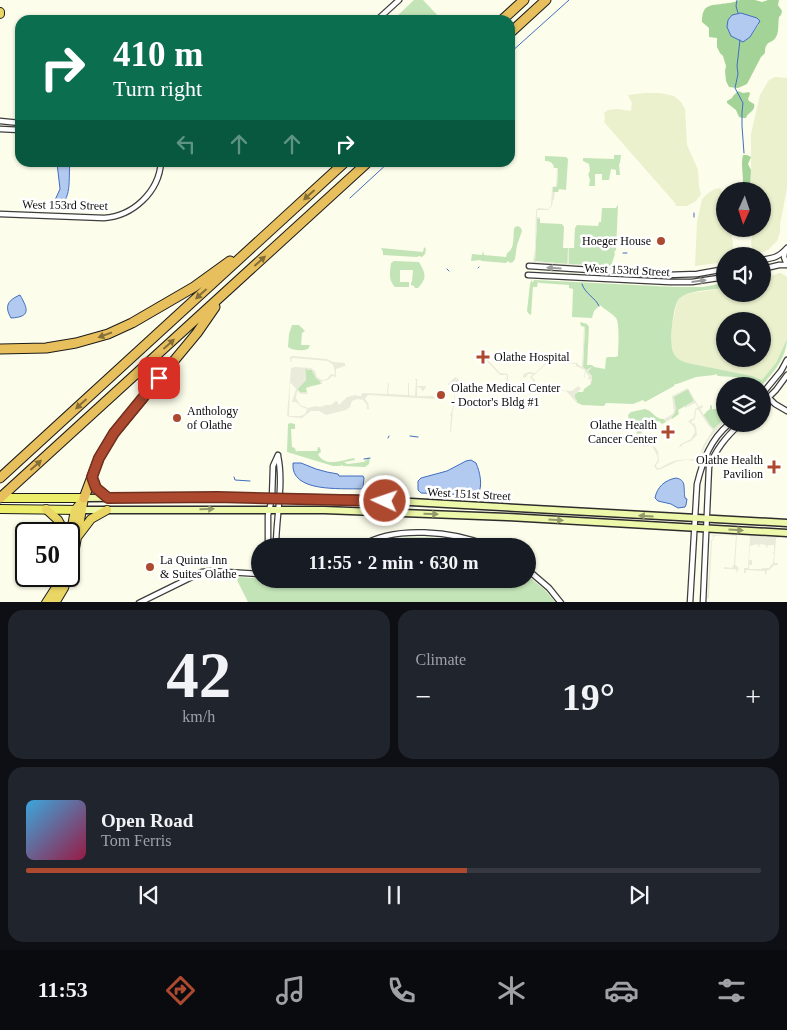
<!DOCTYPE html>
<meta charset="utf-8">
<style>
body{margin:0;font-family:"Times New Roman",serif;background:#20242c;color:#f1f3f6;height:100vh;display:flex;flex-direction:column;font-size:19px;white-space:nowrap}
*{box-sizing:border-box;margin:0}
p{font-size:16px;color:#9ea1a6}
.icon{flex:none;width:28px;height:28px;fill:none;stroke:currentColor;stroke-width:2;stroke-linecap:round;stroke-linejoin:round}
.map{position:relative;height:602px;overflow:hidden}
.side{display:flex;flex-direction:column;gap:8px;padding:8px;background:#0d0f14;flex:1}
.side>*{flex:none}
.banner{position:absolute;left:15px;top:15px;width:500px;height:152px;border-radius:15px;box-shadow:0 1px 4px #0004;background:#0b6e4f;color:#fff;overflow:hidden}
.needle{width:32px;rotate:183deg}
.fabs{position:absolute;left:716px;top:182px;display:grid;gap:10px}
.fabs a{display:grid;place-items:center;width:55px;height:55px;border-radius:50%;background:#171b24;box-shadow:0 1px 4px #0004;font-size:25px}
.speed{position:absolute;left:15px;top:522px;display:flex;gap:10px;font-size:25px;font-weight:700;text-align:center}
.speed>*{display:grid;place-content:center;width:65px;height:65px;border-radius:50%;background:#171b24;box-shadow:0 1px 4px #0004;line-height:1}
.speed .limit{border:2px solid #111;border-radius:8px;background:#fff;color:#111}
.pin{position:absolute;display:grid;place-items:center;width:42px;height:42px;color:#fff;margin:-21px;border-radius:10px;box-shadow:0 2px 8px #0006}
.me{position:absolute;width:55px;margin:-28px;rotate:273deg;stroke-linejoin:round;filter:drop-shadow(0 0 4px #0008)}
.turn{display:flex;align-items:center;gap:18px;height:105px;padding:0 15px;font-size:22px}
.turn .icon{width:65px;height:65px;stroke-width:2.5}
.turn b{display:block;font-size:35px;line-height:42px}
.lanes{display:flex;align-items:center;height:48px;padding:0 15px;background:#0003;justify-content:center;gap:25px;direction:ltr}
.lanes .off{opacity:.35}
.big{font-size:38px;font-weight:800;line-height:1.1}
.side .tile{flex:1;display:flex;flex-direction:column;justify-content:center;gap:8px;min-width:0;padding:0 18px;border-radius:15px;background:#20242c}
.side .dial{align-items:center;gap:0}
.dial b{font-size:65px;line-height:1}
.song{display:flex;align-items:center;gap:15px}
.cover{width:60px;height:60px;border-radius:8px;background:linear-gradient(135deg,hsl(200 70% 55%),hsl(340 70% 35%))}
.played{height:5px;border-radius:2px;background:linear-gradient(90deg,#ad492f 60%,#363941 60%)}
.keys{display:flex;justify-content:space-around;direction:ltr}
.heat{display:flex;justify-content:space-between;align-items:center;font-size:28px;direction:ltr}
.side .tiles{flex:1;display:grid;gap:8px;grid-template-columns:1fr 1fr}
.tile:last-child{grid-column:span 2}
.trip{position:absolute;left:251px;top:538px;width:285px;height:50px;border-radius:25px;background:#171b24;box-shadow:0 1px 4px #0004;font-weight:800;line-height:50px;text-align:center}
.tabs{display:flex;height:80px;justify-content:space-around;align-items:center;background:#090b0e;color:#9ea1a6}
.tabs .icon{width:35px;height:35px}
.tabs .on{color:#ad492f}
.tabs b{font-size:22px;color:#f1f3f6}
.map>svg:first-child{display:block}
.farmland{fill:#ebf0cd;fill-rule:evenodd}
.green{fill:#c3e4b7}
.forest{fill:#a4d398;fill-rule:evenodd}
.plaza{fill:#ebebdb;fill-rule:evenodd}
.water{fill:#b3caf0;stroke:#406ec1}
.lines{fill:none;stroke-linecap:round;stroke-linejoin:round}
.stream{stroke:#406ec1;stroke-width:1}
.minor-casing{stroke:#3d3d3d;stroke-width:7}
.secondary-casing{stroke:#2c2c2c;stroke-width:9}
.primary-casing{stroke:#1b1b1b;stroke-width:10}
.trunk-casing{stroke:#1b1b1b;stroke-width:10}
.motorway-casing{stroke:#1b1b1b;stroke-width:11}
.minor{stroke:#fff;stroke-width:4.5}
.secondary{stroke:#edf8aa;stroke-width:6}
.primary{stroke:#eced6a;stroke-width:8}
.trunk{stroke:#ead664;stroke-width:8}
.motorway{stroke:#e8bf5d;stroke-width:9}
.oneway{fill:#846e38}
.oneway2{fill:#9d9d9d}
.oneway3{fill:#92996a}
.route-casing{stroke:#702f1f;stroke-width:12}
.route{stroke:#ad492f;stroke-width:9}
.poi-dot{fill:#ad492f;stroke:#fff;stroke-width:2}
.labels{text-anchor:middle;stroke-width:5;stroke-linejoin:round;paint-order:stroke}
.street-label{font-size:12px;fill:#0a0a0a;stroke:#fff}
.poi-label{font-size:12px;fill:#0a0a0a;stroke:#fff;text-anchor:start}
</style>
<div class="map">
<svg width="787" height="603" viewBox="0 0 787 603">
<rect width="100%" height="100%" fill="#fcfdea"/>
<path class="farmland" d="M775 77 787 78V188L780 224V232L777 241 768 250 764 252H759L752 248 751 243 753 229H762V191H751V134L760 95 769 80Z
M645 93H660L674 96 681 102 685 109 687 145 698 170 699 187 701 194 696 201 687 206H676L675 203 604 122 605 119 604 113 608 110 617 109 631 111 632 103 628 95Z
M720 188 725 198V229H730L733 242V250L731 256H725V261L718 263 695 266 697 223 702 199 707 194 715 189Z
M779 273H781L787 277V339L776 363 763 380 752 376 688 363 680 361 674 356 671 348 672 325 677 302 681 297 686 294 725 288V294H762L763 279ZM725 321H762V359H725Z"/>
<path class="green" d="M414 0H423L442 20H393Z
M614 155H621L620 163 619 164 620 175H616V170L611 169 609 180H602V174H595V186H589L590 180C589 176 587 175 590 171L589 164 583 161V158L614 159Z
M545 156 566 157 568 159 566 190 559 189 558 192H553V187H557L558 168H554C553 162 550 161 545 161Z
M618 205 616 250 614 252 615 254 611 266 569 264V248H574L575 228 577 225 598 226 599 222H601L602 208H616L617 206Z
M537 218 540 219V223L562 224 564 227 563 248H568V264L535 261Z
M518 226 521 228 522 231 517 245 515 259 513 262 510 263 508 261 506 263 482 261 480 260 471 261 472 254 482 255 483 251 484 255 506 257 507 253C515 249 513 237 514 229L515 227Z
M424 247 426 249 425 254 422 257 419 256 417 257 383 255V252L381 248 423 252Z
M394 261 419 262C426 274 427 278 418 288H415L414 286 411 285V282H412L413 270H400V282H409V287H395C388 280 390 272 391 263Z
M532 279V282H533L534 280 675 287H703L725 283V288C716 289 689 291 683 296 681 297 678 299 677 302 673 310 669 344 673 352 676 359 681 361 688 363L752 376 762 380 776 363 787 339C787 356 773 374 761 386L749 378 718 376 716 374 714 375 696 377 677 384H675L674 386 645 402 643 400 633 404 606 403 604 406 582 405 576 402 577 401 575 398V394L578 392H583L584 389 591 384 592 376 583 367 585 327 581 326 580 322 587 324 589 327 587 365H592L594 367 605 369 606 358 608 357H615L618 356C618 348 620 323 616 318 613 314 604 309 600 305L594 311 592 318 572 317 573 289 569 288V285L540 283 538 282 537 287H533L531 315 529 314 527 311 530 284Z
M292 325H299L305 331 302 333 301 345H310L308 349C303 351 293 351 288 347L289 334Z
M305 369 312 370 316 378 320 381 321 384 312 386V385V386L306 388 307 392 301 393 297 389 306 380Z
M688 389 694 401 678 410 679 414 672 419 671 417C678 412 675 404 673 397Z
M710 405 712 406V410L713 409 725 410V418L714 429 708 424 703 415 706 413V412L710 409Z
M645 409C653 411 656 420 664 419L666 422 662 424 659 421 655 423 651 417 638 424 642 433H637L634 421H629L628 415 631 412Z
M290 423 295 424V429H291L292 447 295 448 296 452 297 451H317L318 447H319L320 448 321 452 318 454C325 468 343 460 354 458L355 460 344 462 347 464H348L364 462 368 458H370L369 464 365 467 343 466 342 465 340 466H333L287 452 288 424Z
M399 538C424 536 452 538 476 546H371L388 540Z
M528 576 545 590 555 602H248L237 580 238 578 240 577 295 581 310 579H528Z"/>
<path class="forest" d="M740 0H755L762 2 768 0H779L778 5 782 11 781 15 779 17C778 23 779 33 776 37 772 44 765 40 765 53L761 57 747 84 738 88 729 87 726 81 725 71 726 66 723 56 720 53 717 47V38L709 37V28L702 22C702 2 712 6 728 3 732 3 736 1 740 0ZM741 13 759 24 750 37 728 20 732 15Z
M738 91 743 93 749 92 750 94 748 99 749 101 754 104C756 111 748 112 746 118H743L739 117 736 110 727 103V101L732 98 733 96Z
M743 155H747L751 157 748 164 751 170 750 191H742C745 180 740 166 743 155Z"/>
<path class="plaza" d="M557 168H558L557 187H553V192H555L554 200H553L552 206 548 210H537V217H540V219H537V223L535 261 567 264 568 248H569V264L611 266 609 268 535 264 533 261 535 250 536 210 538 208 548 209 551 206 552 187 556 186Z
M584 327H585L583 367 586 370 589 368 592 367 588 372 592 376 591 384 590 383 591 379 589 380 588 378 589 376 585 372V378L584 377 585 370 576 366V364L548 362 532 377 536 382 535 388 572 391 578 386 581 389 575 394V398L577 401 576 402 566 391 527 389 524 388 525 387 533 388 534 382 530 377 533 374H528L525 378 523 377 524 374 529 372 535 373 548 361 577 363 581 367 582 366Z
M292 356 327 359 333 362 345 363V366L336 369V377L332 376 328 380 322 381V384H321L320 381 316 378 312 370 305 369 306 375V380L297 390 300 392H307L308 394H301L297 391 296 398 300 405 308 408 316 406 320 407 326 405H331L336 401H337L339 405 347 397 356 395 357 396H361L362 393 387 394 388 383H389L388 394 408 395V383H409V395L415 396 416 380 415 379H418L417 380V386H425L426 387 423 391H422L421 388 417 387V396H433L435 399 368 395 365 399 368 403 369 409H367V405L363 400 357 399 352 401 350 407 346 410 326 415 319 411H311L302 418 289 417 287 415 291 368 295 367 311 368 315 371 317 377 322 380 327 379 331 374 335 375V372L333 365 328 361 293 358 291 359 292 362 290 361V357ZM291 383 296 389 292 402H296L300 406 307 409 305 414 301 416H290L289 415 290 384Z
M483 357 486 358 500 373 508 374V386L505 388 465 386 462 387 455 394 454 407 453 410 451 433 450 431 451 417 450 415 451 414 453 406 455 389H452L448 384 455 377 460 381V385L505 387 506 386 507 375H500Z
M688 388 699 407 702 405 703 407 700 409 711 426 714 429 725 418V421L709 439 703 451 699 460 697 461 687 460 678 461 661 469 657 470 654 466 658 460 657 455 652 446 647 445 643 447 637 435 633 421 634 420 637 433H642L643 434 638 435 643 445 648 444 654 447H655L659 453 658 454 659 461 656 465 657 468H660L671 462 678 460 698 459 704 444 713 430 708 425 698 409 696 410 695 419 691 422 693 424 694 423 696 427 697 435 691 441 683 444V445L678 448 681 444 691 439 695 432 694 427 688 421 694 418 695 409 698 407 695 403 685 408 684 407 694 401 688 389 674 397 676 409 675 413 671 417V419L666 422 664 419 671 415 674 412 672 396Z
M725 534 779 536V538H776L774 563H778V565H774L769 570H767L766 575 765 574V571L746 570V573H744V568H748L750 536 737 535 735 565 739 568V569H738L737 573 736 569 734 570 733 569H724V567L732 568 734 564 736 536 724 535 715 536 712 541 709 599 707 598 711 541 714 537 711 536 713 535H717ZM758 544V547H759L760 544 766 545V547L767 548 768 545H774V552L772 553 774 554 773 563 769 568H762V569H749V565H752V560H749L750 546Z"/>
<path class="water" d="M741 13 757 18 760 21 750 37 743 42 731 36 727 27 728 20 732 15Z
M57 163H70C68 177 73 202 56 207L54 205 55 200 60 189Z
M20 295C28 309 31 317 11 318 4 306 8 300 20 295Z
M471 460 476 463C480 472 483 486 478 494L472 495 421 493 418 490V481L421 478 447 471 466 461Z
M293 463H301L316 469 327 472 338 474 339 476H363L364 478 363 487 361 489C341 488 290 493 293 463Z
M676 478C687 480 683 488 685 498L687 499 686 505 685 507 678 508 671 504 658 501 655 498C657 487 665 480 676 478Z"/>
<g class="lines">
<path class="stream" d="M737 0 736 6 738 13
M740 40 737 66 738 74 735 88 743 103 742 112V126L744 153
M510 53 569 0
M350 198 389 162
M694 217V213
M623 253H627
M478 268 479 267
M447 269 449 271
M582 284C585 294 595 297 599 306
M503 402 507 401
M410 436 418 437
M388 438 389 436
M364 459 370 458
M234 477 235 480 250 481"/>
<g class="minor-casing">
<path id="minor" d="M377 20 399 0
M0 121 20 123
M0 129 20 130
M0 214 104 218C133 216 159 192 161 162
M785 251 784 257 787 265
M762 260C774 258 779 257 787 248
M529 266 667 275 697 274 725 269
M762 269 779 265H787
M528 275 670 282H692L725 277
M762 394 781 371 787 360
M768 397 775 404 787 411
M762 404 776 390 787 375
M268 546V515L272 498 273 466 278 455
M276 546C276 517 284 484 278 456
M361 546C395 525 453 531 489 546
M528 570 549 588 561 603
M139 603 202 572 210 571 260 574
M690 603 697 484C703 460 710 440 729 424
M703 603 709 467C716 449 726 437 740 424"/>
</g>
<g class="secondary-casing">
<path id="secondary" d="M84 498 217 497 357 499 787 523
M82 510H324L507 517 787 533"/>
</g>
<g class="primary-casing">
<path id="primary" d="M0 498H84
M0 509 80 510"/>
</g>
<g class="trunk-casing">
<path id="trunk" d="M0 12V14
M46 509 58 520 66 534
M78 536 91 519 107 510
M69 542 75 510 83 500
M69 575 72 565 84 498
M46 603 55 589 61 576
M55 603 64 588 68 576"/>
</g>
<g class="motorway-casing">
<path id="motorway" d="M502 20 524 0
M510 33 546 0
M0 349 46 348 76 343 108 334 132 323 194 287 230 261
M92 477 96 488 108 498
M0 478 345 162
M0 498 368 162
M84 498 99 458 114 433 197 333 215 307"/>
</g>
<use href="#minor" class="minor"/>
<use href="#secondary" class="secondary"/>
<use href="#primary" class="primary"/>
<use href="#trunk" class="trunk"/>
<use href="#motorway" class="motorway"/>
</g>
<defs><path id="oneway-solid" d="M-6-.8H1V-3.2L6.5 0L1 3.2V.8H-6Z" transform="scale(1.25)"/></defs>
<g class="oneway">
<use href="#oneway-solid" transform="translate(309 195) rotate(138)"/>
<use href="#oneway-solid" transform="translate(260 261) rotate(-42)"/>
<use href="#oneway-solid" transform="translate(201 294) rotate(138)"/>
<use href="#oneway-solid" transform="translate(105 335) rotate(160)"/>
<use href="#oneway-solid" transform="translate(169 344) rotate(-42)"/>
<use href="#oneway-solid" transform="translate(81 404) rotate(138)"/>
<use href="#oneway-solid" transform="translate(36 465) rotate(-42)"/>
</g>
<g class="oneway2">
<use href="#oneway-solid" transform="translate(554 268) rotate(-176)"/>
<use href="#oneway-solid" transform="translate(699 281) rotate(-7)"/>
</g>
<g class="oneway3">
<use href="#oneway-solid" transform="translate(207 509) rotate(-1)"/>
<use href="#oneway-solid" transform="translate(431 514) rotate(2)"/>
<use href="#oneway-solid" transform="translate(646 516) rotate(-177)"/>
<use href="#oneway-solid" transform="translate(556 520) rotate(3)"/>
<use href="#oneway-solid" transform="translate(736 530) rotate(3)"/>
</g>
<g class="lines">
<g class="route-casing">
<path id="route" d="M159 378 114 433 99 458 92 477 96 488 108 498 217 497 385 501"/>
</g>
<use href="#route" class="route"/>
</g>
<g class="poi-dot">
<circle cx="661" cy="241" r="5"/>
<path d="M480.5 349.5h5v5h5v5h-5v5h-5v-5h-5v-5h5z"/>
<circle cx="441" cy="395" r="5"/>
<circle cx="177" cy="418" r="5"/>
<path d="M665.5 424.5h5v5h5v5h-5v5h-5v-5h-5v-5h5z"/>
<path d="M771.5 459.5h5v5h5v5h-5v5h-5v-5h-5v-5h5z"/>
<circle cx="150" cy="567" r="5"/>
</g>
<g class="labels">
<g class="street-label">
<text transform="translate(65 205) rotate(1)" y="4">West 153rd Street</text>
<text transform="translate(627 270) rotate(3)" y="4">West 153rd Street</text>
<text transform="translate(469 494) rotate(3)" y="4">West 151st Street</text>
</g>
<g class="poi-label">
<text x="651" y="245" text-anchor="end">Hoeger House</text>
<text x="494" y="361">Olathe Hospital</text>
<text x="451" y="392">Olathe Medical Center<tspan x="451" dy="14">- Doctor's Bldg #1</tspan></text>
<text x="187" y="415">Anthology<tspan x="187" dy="14">of Olathe</tspan></text>
<text x="657" y="429" text-anchor="end">Olathe Health<tspan x="657" dy="14">Cancer Center</tspan></text>
<text x="763" y="464" text-anchor="end">Olathe Health<tspan x="763" dy="14">Pavilion</tspan></text>
<text x="160" y="564">La Quinta Inn<tspan x="160" dy="14">&amp; Suites Olathe</tspan></text>
</g>
</g>
</svg>
<div class="fabs">
<a><svg class="needle" viewBox="-14 -14 28 28"><path d="M0-13l5 13h-10z" fill="#e53935"/><path d="M0 13l5-13h-10z" fill="#9ea1a6"/></svg></a>
<a><svg class="icon" aria-label="sound" viewBox="0 0 24 24"><path d="M4 9h4l5-4v14l-5-4H4zM17 9q2 3 0 6"/></svg></a>
<a><svg class="icon" aria-label="search" viewBox="0 0 24 24"><circle cx="10" cy="10" r="6"/><path d="M15 15l6 6"/></svg></a>
<a><svg class="icon" aria-label="layers" viewBox="0 0 24 24"><path d="M12 4l9 5-9 5-9-5zM3 14l9 5 9-5"/></svg></a>
</div>
<div class="speed"><div class="limit">50</div></div>
<div class="pin" style="left:159px;top:378px;background:#d93025"><svg class="icon" aria-label="arrive" viewBox="0 0 24 24"><path d="M6 21V4h12l-3 4 3 4H6"/></svg></div>
<svg class="me" style="left:385px;top:501px" viewBox="-20 -20 40 40"><circle r="17" fill="#ad492f" stroke="#fff" stroke-width="3"/><path d="M0-11L8 9 0 5-8 9z" fill="#fff"/></svg>
<div class="trip">11:55 · 2 min · 630 m</div>
<div class="banner">
<div class="turn"><svg class="icon" aria-label="right" viewBox="0 0 24 24"><path d="M7 20v-9h11M14 6l5 5-5 5"/></svg><div><b>410 m</b>Turn right</div></div>
<div class="lanes"><svg class="icon off" aria-label="left" viewBox="0 0 24 24"><path d="M17 20v-9H6M10 6l-5 5 5 5"/></svg><svg class="icon off" aria-label="ahead" viewBox="0 0 24 24"><path d="M12 20V5M6 11l6-6 6 6"/></svg><svg class="icon off" aria-label="ahead" viewBox="0 0 24 24"><path d="M12 20V5M6 11l6-6 6 6"/></svg><svg class="icon" aria-label="right" viewBox="0 0 24 24"><path d="M7 20v-9h11M14 6l5 5-5 5"/></svg></div>
</div>
</div>
<section class="side">
<div class="tiles">
<div class="tile dial"><b>42</b><p>km/h</p></div>
<div class="tile"><p>Climate</p>
<div class="heat"><a>−</a><b class="big">19°</b><a>+</a></div>
</div>
<div class="tile">
<div class="song"><i class="cover"></i><div><b>Open Road</b><p>Tom Ferris</p></div></div>
<div class="played"></div>
<div class="keys"><svg class="icon" aria-label="previous" viewBox="0 0 24 24"><path d="M18 5L8 12l10 7zM5 5v14"/></svg><svg class="icon" aria-label="pause" viewBox="0 0 24 24"><path d="M8 5v14M16 5v14"/></svg><svg class="icon" aria-label="next" viewBox="0 0 24 24"><path d="M6 5l10 7-10 7zM19 5v14"/></svg></div>
</div>
</div>
</section>
<nav class="tabs">
<b>11:53</b>
<svg class="icon on" aria-label="directions" viewBox="0 0 24 24"><path d="M12 3l9 9-9 9-9-9zM9 14v-3h6M13 9l2 2-2 2"/></svg>
<svg class="icon" aria-label="music" viewBox="0 0 24 24"><path d="M9 18V5l10-2v13"/><circle cx="6" cy="18" r="3"/><circle cx="16" cy="16" r="3"/></svg>
<svg class="icon" aria-label="phone" viewBox="0 0 24 24"><path d="M5 4h4l2 5-3 2q2 4 5 5l2-3 5 2v4C11 20 4 13 5 4z"/></svg>
<svg class="icon" aria-label="climate" viewBox="0 0 24 24"><path d="M12 3v18M4 7l16 10M4 17L20 7"/></svg>
<svg class="icon" aria-label="car" viewBox="0 0 24 24"><path d="M5 17H2v-5l4-1 3-4h7l3 4 3 1v5h-3M9 17h6M6 11h13"/><circle cx="7" cy="17" r="2"/><circle cx="17" cy="17" r="2"/></svg>
<svg class="icon" aria-label="filters" viewBox="0 0 24 24"><path d="M4 7h16M4 17h16"/><circle cx="9" cy="7" r="2"/><circle cx="15" cy="17" r="2"/></svg>
</nav>
